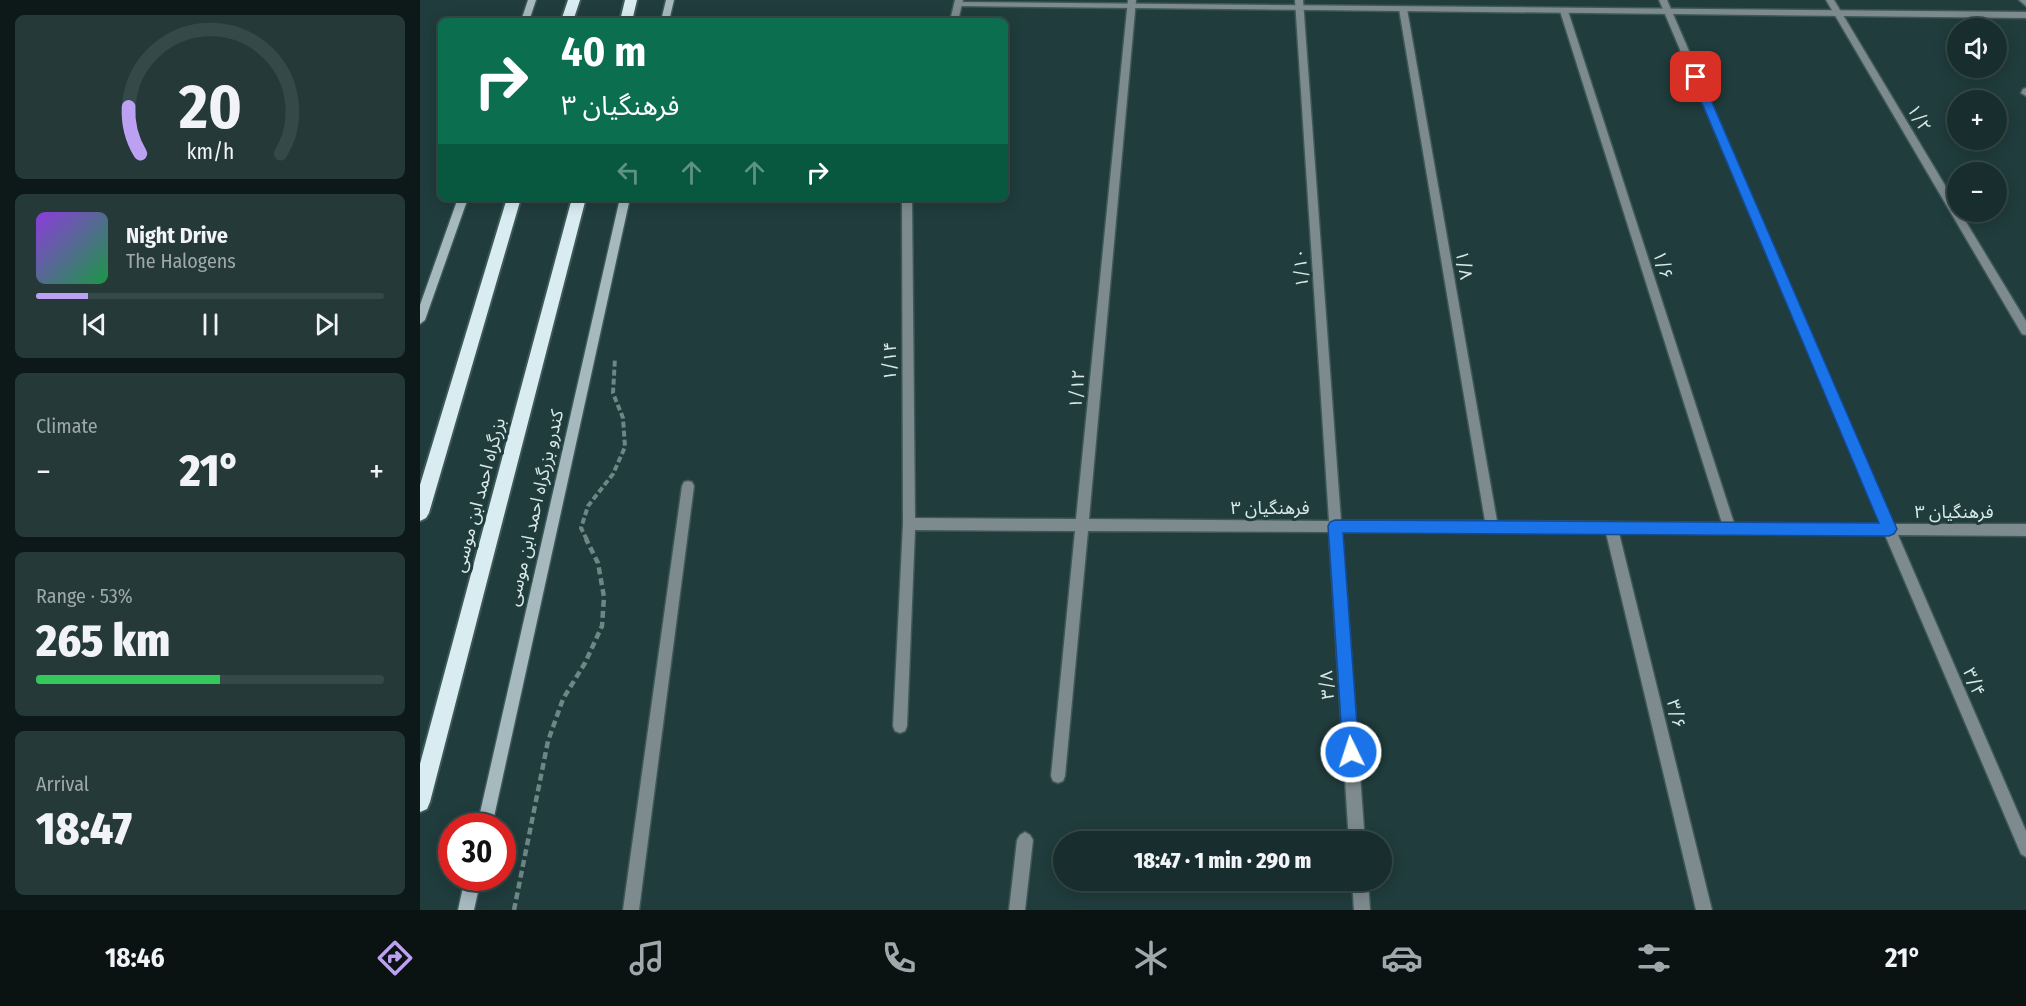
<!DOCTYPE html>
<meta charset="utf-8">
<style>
body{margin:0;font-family:"Fira Sans Condensed","Noto Sans Arabic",sans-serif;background:#253939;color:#f1f3f6;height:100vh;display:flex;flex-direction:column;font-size:22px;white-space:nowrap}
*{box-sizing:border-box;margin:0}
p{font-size:20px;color:#9fa8aa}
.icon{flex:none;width:33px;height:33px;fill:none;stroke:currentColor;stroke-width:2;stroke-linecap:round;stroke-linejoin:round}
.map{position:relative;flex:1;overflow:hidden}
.side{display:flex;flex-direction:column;gap:15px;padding:15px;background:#0d1919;width:420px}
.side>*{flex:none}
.hud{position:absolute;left:18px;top:18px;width:570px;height:183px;border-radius:9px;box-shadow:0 3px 15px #0003,0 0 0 2px #364949;background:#0b6e4f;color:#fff;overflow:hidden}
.buttons{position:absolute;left:1527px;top:18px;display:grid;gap:12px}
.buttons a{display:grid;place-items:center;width:60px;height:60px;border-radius:50%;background:#182d2d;box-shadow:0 3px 15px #0003,0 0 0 2px #364949;font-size:30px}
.speed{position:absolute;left:18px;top:813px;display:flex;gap:12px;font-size:30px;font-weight:700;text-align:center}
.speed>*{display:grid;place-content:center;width:78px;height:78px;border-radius:50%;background:#182d2d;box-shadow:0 3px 15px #0003,0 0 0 2px #364949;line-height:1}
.speed .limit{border:9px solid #d22;background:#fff;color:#111}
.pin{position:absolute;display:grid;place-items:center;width:51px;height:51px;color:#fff;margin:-26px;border-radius:12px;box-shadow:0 3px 9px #0006}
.me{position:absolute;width:66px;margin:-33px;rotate:356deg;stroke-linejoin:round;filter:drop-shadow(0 0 4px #0008)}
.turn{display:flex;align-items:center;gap:21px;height:126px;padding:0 24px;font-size:27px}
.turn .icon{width:78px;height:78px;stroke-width:2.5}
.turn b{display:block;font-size:42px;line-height:51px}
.lanes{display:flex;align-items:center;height:57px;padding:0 24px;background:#0003;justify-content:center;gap:30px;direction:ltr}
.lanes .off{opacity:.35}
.big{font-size:45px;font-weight:800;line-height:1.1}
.side .card{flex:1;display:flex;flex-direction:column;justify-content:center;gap:9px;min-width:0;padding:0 21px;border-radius:9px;background:#253939}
.side .dial{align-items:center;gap:0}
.dial svg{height:156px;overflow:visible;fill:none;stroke:#364949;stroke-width:7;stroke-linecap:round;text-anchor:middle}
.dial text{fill:#f1f3f6;stroke:none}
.song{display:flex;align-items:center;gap:18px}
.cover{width:72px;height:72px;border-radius:9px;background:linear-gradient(135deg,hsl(270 70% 55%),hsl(140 70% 35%))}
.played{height:6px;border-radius:3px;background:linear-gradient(90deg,#bca0f2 15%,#364949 15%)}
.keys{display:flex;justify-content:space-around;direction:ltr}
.heat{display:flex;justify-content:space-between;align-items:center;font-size:33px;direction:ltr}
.charge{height:9px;border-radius:4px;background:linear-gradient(90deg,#34c759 53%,#364949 0)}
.trip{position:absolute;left:633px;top:831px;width:339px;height:60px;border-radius:30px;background:#182d2d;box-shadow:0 3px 15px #0003,0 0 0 2px #364949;font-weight:800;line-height:60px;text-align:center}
.menu{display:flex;height:96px;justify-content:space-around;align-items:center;background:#0a1212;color:#9fa8aa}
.menu .icon{width:42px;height:42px}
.menu .current{color:#bca0f2}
.menu b{font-size:27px;color:#f1f3f6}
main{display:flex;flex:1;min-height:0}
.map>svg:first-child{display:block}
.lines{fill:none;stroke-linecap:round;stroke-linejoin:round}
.minor-casing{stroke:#3e5858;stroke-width:3}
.tertiary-casing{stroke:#3e5858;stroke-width:3}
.secondary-casing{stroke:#3e5858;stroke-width:3}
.trunk-casing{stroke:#3e5858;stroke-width:4}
.path-far1{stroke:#6f8686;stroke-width:4;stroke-dasharray:6 3;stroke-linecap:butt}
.path{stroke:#6f8686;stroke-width:4.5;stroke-dasharray:7 4;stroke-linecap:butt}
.minor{fill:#7d8a8e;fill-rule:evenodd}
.tertiary{fill:#7d8a8e;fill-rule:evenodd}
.secondary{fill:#a5b9bf;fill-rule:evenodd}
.trunk{fill:#d9ecf2;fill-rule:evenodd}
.route{fill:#1a73e8;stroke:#114b97;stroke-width:1.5}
.labels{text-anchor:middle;stroke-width:6;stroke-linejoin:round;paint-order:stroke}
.street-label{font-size:18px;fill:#daeaea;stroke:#203c3c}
</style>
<main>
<section class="side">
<div class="card dial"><svg viewBox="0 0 100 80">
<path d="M14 69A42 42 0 1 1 86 69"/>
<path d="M14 69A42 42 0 0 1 8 45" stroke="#bca0f2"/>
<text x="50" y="56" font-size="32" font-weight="700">20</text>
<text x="50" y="72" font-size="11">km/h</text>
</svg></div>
<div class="card">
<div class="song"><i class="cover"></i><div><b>Night Drive</b><p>The Halogens</p></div></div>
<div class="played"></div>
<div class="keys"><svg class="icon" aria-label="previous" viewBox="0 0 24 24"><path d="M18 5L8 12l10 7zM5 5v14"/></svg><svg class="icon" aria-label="pause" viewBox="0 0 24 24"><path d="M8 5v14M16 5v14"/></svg><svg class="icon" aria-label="next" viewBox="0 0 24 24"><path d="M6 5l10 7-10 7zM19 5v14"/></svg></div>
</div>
<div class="card"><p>Climate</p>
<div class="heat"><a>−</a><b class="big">21°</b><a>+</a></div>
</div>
<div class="card"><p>Range · 53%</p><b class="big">265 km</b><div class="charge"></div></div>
<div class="card"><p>Arrival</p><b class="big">18:47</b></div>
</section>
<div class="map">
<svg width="1606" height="910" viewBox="0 0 1606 910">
<rect width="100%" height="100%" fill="#203c3c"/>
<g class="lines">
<g class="minor-casing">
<path id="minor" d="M535 0H543L538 21H530Z
M708 0H716L669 519 909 521 875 0H883L921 521H1065L979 9 983 7 987 9 1077 521 1302 523 1140 11 1144 8 1148 11 1314 523 1461 524 1239 0H1247L1473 524H1606V536L1478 535 1606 831V857L1601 854 1465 535 1199 533 1292 910H1276L1186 533 922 532 945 842H929L909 532 668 531 645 776 643 781 638 783 633 781 631 776 655 531 495 530 487 726 485 731 480 733 475 731 473 726 483 524 482 198H492L495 518 656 519Z
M1406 0H1414L1538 207V212H1540L1606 321V335L1602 334Z
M1606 88V96L1601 93 1603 89Z
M268 481 272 482 274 486 219 910H203L262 486 264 482Z
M605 832 610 835 613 840 605 910H589L597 840 600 835Z
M932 880H948L950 910H934Z"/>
</g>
<g class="tertiary-casing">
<path id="tertiary" d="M1599 0H1606V6Z
M535 2 1606 12V18L538 6H535Z"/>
</g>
<g class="secondary-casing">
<path id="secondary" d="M108 0H116L109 21H101Z
M246 0H254L249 21H241Z
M38 198H48L5 320 0 324V305Z
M200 198H210L72 826H57Z
M45 878H61L54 910H38Z"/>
</g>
<g class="trunk-casing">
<path id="trunk" d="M148 0H160L153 21H141Z
M205 0H217L212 21H200Z
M87 198H101L9 513 6 518 0 521V485Z
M152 198H166L10 802 7 809 0 812V764Z"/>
</g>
<path class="path-far1" d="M167 540 161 528 168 506 193 474 205 447 203 418 193 393 195 358"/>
<path class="path" d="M94 910 128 741 143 699 165 663 182 626 184 597 178 563 166 539"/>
<use href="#minor" class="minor"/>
<use href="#tertiary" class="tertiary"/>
<use href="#secondary" class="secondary"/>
<use href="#trunk" class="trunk"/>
</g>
<path class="route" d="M1276 74 1281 77 1477 529 1474 534 1469 536 923 533 939 752 937 757 931 760 925 757 923 752 908 526 910 522 915 520 1459 523 1271 77Z"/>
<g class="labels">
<g class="street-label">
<text transform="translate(1499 118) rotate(59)" y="6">۱/۲</text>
<text transform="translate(1044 265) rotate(80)" y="6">۱/۸</text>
<text transform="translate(1243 265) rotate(72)" y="6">۱/۶</text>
<text transform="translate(881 268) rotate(-94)" y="6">۱/۱۰</text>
<text transform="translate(470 361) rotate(-90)" y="6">۱/۱۴</text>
<text transform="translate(657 389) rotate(-85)" y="6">۱/۱۲</text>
<text transform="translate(59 495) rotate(-75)" y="6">بزرگراه احمد ابن موسی</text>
<text transform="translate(115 508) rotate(-77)" y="6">کندرو بزرگراه احمد ابن موسی</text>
<text x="850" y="514">فرهنگیان ۳</text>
<text x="1534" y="518">فرهنگیان ۳</text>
<text transform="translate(1554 682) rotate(67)" y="6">۳/۴</text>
<text transform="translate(907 685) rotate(-94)" y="6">۳/۸</text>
<text transform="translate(1256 714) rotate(76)" y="6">۳/۶</text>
</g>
</g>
</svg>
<div class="buttons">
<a><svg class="icon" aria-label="sound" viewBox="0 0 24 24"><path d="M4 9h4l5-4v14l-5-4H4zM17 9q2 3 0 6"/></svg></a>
<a>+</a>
<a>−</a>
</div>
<div class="speed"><div class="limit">30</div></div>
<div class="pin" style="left:1276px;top:77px;background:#d93025"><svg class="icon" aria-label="arrive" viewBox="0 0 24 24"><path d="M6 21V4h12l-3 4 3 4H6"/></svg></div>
<svg class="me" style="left:931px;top:752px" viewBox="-20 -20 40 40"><circle r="17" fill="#1a73e8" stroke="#fff" stroke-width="3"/><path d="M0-11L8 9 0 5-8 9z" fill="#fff"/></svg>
<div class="trip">18:47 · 1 min · 290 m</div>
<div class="hud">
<div class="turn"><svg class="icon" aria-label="right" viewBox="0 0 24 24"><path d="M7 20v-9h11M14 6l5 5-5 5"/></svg><div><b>40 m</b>فرهنگیان ۳</div></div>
<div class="lanes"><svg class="icon off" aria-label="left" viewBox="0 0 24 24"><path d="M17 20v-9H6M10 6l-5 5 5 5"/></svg><svg class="icon off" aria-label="ahead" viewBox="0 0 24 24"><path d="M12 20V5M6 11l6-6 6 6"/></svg><svg class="icon off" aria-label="ahead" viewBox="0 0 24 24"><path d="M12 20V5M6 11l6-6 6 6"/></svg><svg class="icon" aria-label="right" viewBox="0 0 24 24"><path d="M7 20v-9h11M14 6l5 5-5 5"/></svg></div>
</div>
</div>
</main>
<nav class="menu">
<b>18:46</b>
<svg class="icon current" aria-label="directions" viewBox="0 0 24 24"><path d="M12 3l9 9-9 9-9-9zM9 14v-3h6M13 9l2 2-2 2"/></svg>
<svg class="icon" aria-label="music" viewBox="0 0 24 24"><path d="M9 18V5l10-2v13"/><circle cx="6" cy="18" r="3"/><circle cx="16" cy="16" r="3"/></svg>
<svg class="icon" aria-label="phone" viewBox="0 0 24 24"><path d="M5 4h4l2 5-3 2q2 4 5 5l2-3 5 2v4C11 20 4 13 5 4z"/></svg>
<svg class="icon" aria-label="climate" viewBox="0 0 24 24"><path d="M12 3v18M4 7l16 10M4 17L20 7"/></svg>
<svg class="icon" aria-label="car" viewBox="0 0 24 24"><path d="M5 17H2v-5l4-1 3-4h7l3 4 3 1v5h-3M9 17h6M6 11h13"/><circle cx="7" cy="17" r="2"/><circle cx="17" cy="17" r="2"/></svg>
<svg class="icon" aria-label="filters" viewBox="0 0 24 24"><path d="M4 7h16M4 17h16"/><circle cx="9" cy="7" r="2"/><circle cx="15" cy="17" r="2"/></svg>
<b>21°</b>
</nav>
